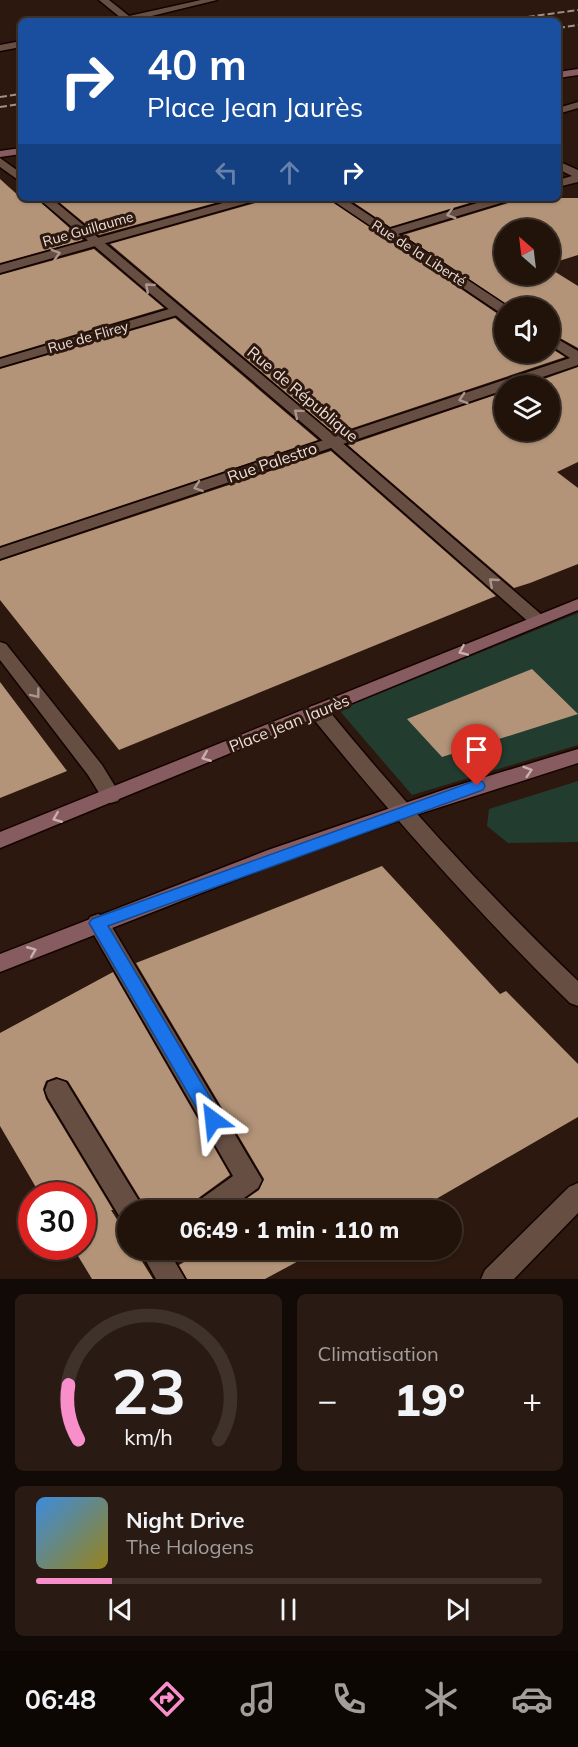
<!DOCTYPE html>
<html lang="fr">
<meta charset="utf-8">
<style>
body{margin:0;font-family:Mulish,sans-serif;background:#291b13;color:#f1f3f6;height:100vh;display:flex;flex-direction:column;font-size:22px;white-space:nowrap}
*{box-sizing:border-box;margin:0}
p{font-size:20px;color:#a29e9c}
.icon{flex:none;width:33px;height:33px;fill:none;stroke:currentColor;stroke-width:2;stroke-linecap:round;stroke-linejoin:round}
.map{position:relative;height:1279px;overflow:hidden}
.side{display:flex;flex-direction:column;gap:15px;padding:15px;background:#120a06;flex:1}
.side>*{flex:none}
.top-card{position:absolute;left:18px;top:18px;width:543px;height:183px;border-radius:9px;box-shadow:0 2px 4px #0004,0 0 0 2px #3e322b;background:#1a4fa0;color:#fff;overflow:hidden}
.needle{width:39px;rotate:332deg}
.fabs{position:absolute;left:494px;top:219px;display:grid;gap:12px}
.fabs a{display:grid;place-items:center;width:66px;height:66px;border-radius:50%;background:#21120a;box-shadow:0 2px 4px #0004,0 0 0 2px #3e322b;font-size:30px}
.speed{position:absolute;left:18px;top:1182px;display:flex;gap:12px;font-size:30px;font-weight:700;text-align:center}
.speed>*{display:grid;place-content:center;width:78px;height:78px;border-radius:50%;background:#21120a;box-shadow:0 2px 4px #0004,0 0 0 2px #3e322b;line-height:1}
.speed .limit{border:9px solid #d22;background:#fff;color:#111}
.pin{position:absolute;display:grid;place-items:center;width:51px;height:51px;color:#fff;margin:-62px -26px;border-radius:50% 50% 50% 0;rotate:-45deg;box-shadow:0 0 6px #0007}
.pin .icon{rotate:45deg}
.me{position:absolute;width:66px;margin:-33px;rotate:330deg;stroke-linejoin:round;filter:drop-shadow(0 0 4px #0008)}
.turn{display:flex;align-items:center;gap:21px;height:126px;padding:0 30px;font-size:27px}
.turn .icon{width:78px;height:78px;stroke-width:2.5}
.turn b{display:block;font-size:42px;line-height:51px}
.lanes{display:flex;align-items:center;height:57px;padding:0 30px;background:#0003;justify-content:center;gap:30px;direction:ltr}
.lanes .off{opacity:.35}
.big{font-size:45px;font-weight:800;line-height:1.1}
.side .tile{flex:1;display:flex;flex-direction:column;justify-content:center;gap:9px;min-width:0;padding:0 21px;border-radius:9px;background:#291b13}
.side .dial{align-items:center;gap:0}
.dial svg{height:156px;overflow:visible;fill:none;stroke:#3e322b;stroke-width:7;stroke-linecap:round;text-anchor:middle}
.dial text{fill:#f1f3f6;stroke:none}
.song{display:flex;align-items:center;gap:18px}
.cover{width:72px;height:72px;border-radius:9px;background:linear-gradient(135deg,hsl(210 70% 55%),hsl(50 70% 35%))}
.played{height:6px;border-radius:3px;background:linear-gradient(90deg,#f98fca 15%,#3e322b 15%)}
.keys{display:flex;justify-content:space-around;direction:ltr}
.heat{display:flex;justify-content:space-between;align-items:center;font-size:33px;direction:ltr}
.side .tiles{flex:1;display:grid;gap:15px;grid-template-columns:1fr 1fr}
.tile:last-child{grid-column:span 2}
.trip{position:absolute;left:117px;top:1200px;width:345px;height:60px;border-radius:30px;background:#21120a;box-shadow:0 2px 4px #0004,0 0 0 2px #3e322b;font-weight:800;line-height:60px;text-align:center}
.dock{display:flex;height:96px;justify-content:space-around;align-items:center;background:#0d0704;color:#a29e9c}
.dock .icon{width:42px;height:42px}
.dock .active{color:#f98fca}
.dock b{font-size:27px;color:#f1f3f6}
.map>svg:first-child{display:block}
.green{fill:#223d2f}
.building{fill:#b39479}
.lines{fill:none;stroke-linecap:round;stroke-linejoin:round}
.minor-casing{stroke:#140300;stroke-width:3}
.tertiary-casing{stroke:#140300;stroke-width:3}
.secondary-casing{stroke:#140300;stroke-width:3}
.minor{fill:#674e43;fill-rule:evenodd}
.tertiary{fill:#674e43;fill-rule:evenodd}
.secondary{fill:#875c61;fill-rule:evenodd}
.rail{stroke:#a19088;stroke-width:2;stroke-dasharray:7 3;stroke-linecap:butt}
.oneway{stroke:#aa968d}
.oneway2{stroke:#c9b0ae}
.route{fill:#1a73e8;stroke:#114b97;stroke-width:1.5}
.labels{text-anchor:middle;stroke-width:6;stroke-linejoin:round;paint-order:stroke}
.far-street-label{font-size:14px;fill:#edded7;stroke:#2c180e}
.street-label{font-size:16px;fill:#edded7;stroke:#2c180e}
</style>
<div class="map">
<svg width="578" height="1279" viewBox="0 0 578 1279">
<rect width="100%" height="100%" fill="#2c180e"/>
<path class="green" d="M578 613V745L412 795 339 710Z
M578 781V842L508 843 487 826 489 809Z"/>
<path class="building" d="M0 179 21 198H36L83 240 0 263Z
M54 198H233L99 235Z
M262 198H327L498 314 504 315V352H549V347L565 357 335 434 110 244 259 202Z
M347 198H486L390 227Z
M515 198H578V255L549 264V230H504V274H549V268L578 286V348L549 332V308H512L403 235 512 202Z
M94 249 164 308 0 357V275Z
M175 318 318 440 0 546V369Z
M578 367V462L557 472 578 488V564L530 583 514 588 348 445 504 392V430H549V386H524Z
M331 451 496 596 119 750 0 600V561Z
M532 669 578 714 442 757 407 719Z
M0 682 67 771 0 798Z
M382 866 500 994 506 991 578 1064V1117L417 1210H230L259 1190 264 1179 136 963Z
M113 972 230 1175 197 1199 192 1210H145L141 1200 68 1081 56 1077 46 1081 43 1089 46 1099 113 1210H111L128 1237V1250H135L153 1279H92L72 1246H82V1196H41L0 1126V1033Z
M204 1250H319L265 1279H187L179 1265Z"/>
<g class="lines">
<g class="minor-casing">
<path id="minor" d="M99 0H109L129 16 201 0H217L131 21H113L121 18Z
M21 41V47L0 51V45Z
M578 102V108L558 114V108Z
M558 161 578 170V182L558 187V180L572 176 558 169Z
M241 198H260L258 200 0 273V265Z
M329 198H343L390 229 494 198H513L511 200 398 234 510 308H504V313L499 312Z
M176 307 181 308 183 311 181 314 0 367V359Z
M549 334 578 351V365L516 386H504V390L0 559V548L570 358 549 344Z
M0 642 6 644 102 765 121 796 118 801 111 803 104 801 88 775 0 660Z
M98 914 106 917 262 1180 258 1188 227 1210H194L198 1201 233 1176 87 923 90 917Z
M57 1079 66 1082 139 1201 143 1210H128V1221L121 1219 48 1098 45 1090 48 1082Z
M140 1250H168L185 1279H156Z"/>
</g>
<g class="tertiary-casing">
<path id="tertiary" d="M0 158 21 173V182L0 167Z
M38 198H51L324 427 543 616 546 620 543 624H531L314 433Z
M318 705 325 706C404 803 488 895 578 981V1006L570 1003C477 912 392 816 311 716L308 711 311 706Z
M578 1183V1213L514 1279H481L485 1270 569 1187Z"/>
</g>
<g class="secondary-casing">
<path id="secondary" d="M578 69V75L558 78V72Z
M21 148V154L0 157V151Z
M578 599V610L0 848V832Z
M578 749V763L403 819 283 861 0 972V954L268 850 449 788Z"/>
</g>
<use href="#minor" class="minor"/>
<use href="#tertiary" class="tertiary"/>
<use href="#secondary" class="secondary"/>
<path class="rail" d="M498 21 578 10
M558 28 578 25
M0 97 21 94
M0 107 21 104"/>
</g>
<defs><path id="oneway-chevron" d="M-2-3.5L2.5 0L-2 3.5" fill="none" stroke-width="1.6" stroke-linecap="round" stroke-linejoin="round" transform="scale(1.5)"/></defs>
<g class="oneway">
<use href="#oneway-chevron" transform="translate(451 214) rotate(164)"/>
<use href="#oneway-chevron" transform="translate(56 254) rotate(-16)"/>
<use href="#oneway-chevron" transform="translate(149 287) rotate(-139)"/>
<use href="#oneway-chevron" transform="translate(463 399) rotate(162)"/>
<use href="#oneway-chevron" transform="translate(298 413) rotate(-140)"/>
<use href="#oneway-chevron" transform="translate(198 487) rotate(161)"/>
<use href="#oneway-chevron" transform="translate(493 582) rotate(-139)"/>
<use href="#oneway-chevron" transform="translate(36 694) rotate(52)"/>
</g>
<g class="oneway2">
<use href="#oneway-chevron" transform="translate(463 651) rotate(157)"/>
<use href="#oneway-chevron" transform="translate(206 757) rotate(158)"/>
<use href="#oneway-chevron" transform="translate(528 771) rotate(-17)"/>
<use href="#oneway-chevron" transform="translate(57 818) rotate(158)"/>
<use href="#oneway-chevron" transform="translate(32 951) rotate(-22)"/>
</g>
<path class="route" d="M477 780 483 782 485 786 483 790 108 926 220 1114 223 1120 220 1126 213 1128 207 1126 92 928 89 923 92 919Z"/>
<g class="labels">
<g class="far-street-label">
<text transform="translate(88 229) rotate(-16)" y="5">Rue Guillaume</text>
<text transform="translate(419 253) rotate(33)" y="5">Rue de la Liberté</text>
<text transform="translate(88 337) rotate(-16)" y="5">Rue de Flirey</text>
</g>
<g class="street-label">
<text transform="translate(303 394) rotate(40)" y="6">Rue de République</text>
<text transform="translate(272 462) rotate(-19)" y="6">Rue Palestro</text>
<text transform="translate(289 723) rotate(-22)" y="6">Place Jean Jaurès</text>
</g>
</g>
</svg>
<div class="fabs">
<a><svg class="needle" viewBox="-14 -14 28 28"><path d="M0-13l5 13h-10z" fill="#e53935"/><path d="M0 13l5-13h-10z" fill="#a29e9c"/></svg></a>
<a><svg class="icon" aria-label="sound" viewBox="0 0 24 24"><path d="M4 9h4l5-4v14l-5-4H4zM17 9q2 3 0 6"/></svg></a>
<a><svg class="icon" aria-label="layers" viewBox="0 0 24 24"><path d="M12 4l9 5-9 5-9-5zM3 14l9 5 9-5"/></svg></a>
</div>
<div class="speed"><div class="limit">30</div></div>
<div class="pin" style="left:477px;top:786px;background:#d93025"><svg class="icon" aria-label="arrive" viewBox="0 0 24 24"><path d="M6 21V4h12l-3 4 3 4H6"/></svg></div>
<svg class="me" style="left:213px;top:1120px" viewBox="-20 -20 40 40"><path d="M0-17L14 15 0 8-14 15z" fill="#1a73e8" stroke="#fff" stroke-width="4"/></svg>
<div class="trip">06:49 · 1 min · 110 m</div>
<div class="top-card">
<div class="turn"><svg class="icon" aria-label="right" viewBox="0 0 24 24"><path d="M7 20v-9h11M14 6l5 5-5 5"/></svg><div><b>40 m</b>Place Jean Jaurès</div></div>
<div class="lanes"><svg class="icon off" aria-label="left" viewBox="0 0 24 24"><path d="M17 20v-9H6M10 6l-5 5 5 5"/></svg><svg class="icon off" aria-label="ahead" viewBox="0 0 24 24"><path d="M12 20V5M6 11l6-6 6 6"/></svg><svg class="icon" aria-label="right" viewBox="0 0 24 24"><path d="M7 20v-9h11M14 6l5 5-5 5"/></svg></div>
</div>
</div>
<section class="side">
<div class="tiles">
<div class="tile dial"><svg viewBox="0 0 100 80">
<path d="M14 69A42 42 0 1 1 86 69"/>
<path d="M14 69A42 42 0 0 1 9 41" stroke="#f98fca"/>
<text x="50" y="56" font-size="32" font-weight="700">23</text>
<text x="50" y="72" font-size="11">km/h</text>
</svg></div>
<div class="tile"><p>Climatisation</p>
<div class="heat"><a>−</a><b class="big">19°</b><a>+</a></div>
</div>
<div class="tile">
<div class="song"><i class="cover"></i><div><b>Night Drive</b><p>The Halogens</p></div></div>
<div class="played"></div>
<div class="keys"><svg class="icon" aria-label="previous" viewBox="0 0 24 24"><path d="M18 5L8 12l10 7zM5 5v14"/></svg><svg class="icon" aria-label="pause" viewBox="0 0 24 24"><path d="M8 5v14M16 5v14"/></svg><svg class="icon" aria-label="next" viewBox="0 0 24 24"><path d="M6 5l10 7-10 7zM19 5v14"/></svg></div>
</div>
</div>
</section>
<nav class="dock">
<b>06:48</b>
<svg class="icon active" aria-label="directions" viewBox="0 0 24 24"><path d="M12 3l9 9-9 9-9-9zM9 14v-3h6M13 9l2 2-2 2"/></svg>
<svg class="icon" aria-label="music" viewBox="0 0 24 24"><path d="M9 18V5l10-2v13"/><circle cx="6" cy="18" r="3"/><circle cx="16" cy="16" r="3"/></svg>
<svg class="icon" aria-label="phone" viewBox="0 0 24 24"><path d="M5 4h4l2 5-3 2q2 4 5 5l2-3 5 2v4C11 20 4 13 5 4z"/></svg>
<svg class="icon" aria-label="climate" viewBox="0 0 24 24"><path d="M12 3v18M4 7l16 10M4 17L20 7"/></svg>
<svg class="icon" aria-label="car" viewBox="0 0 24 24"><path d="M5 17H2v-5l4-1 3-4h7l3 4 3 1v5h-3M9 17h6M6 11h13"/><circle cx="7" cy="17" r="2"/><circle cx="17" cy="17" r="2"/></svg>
</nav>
